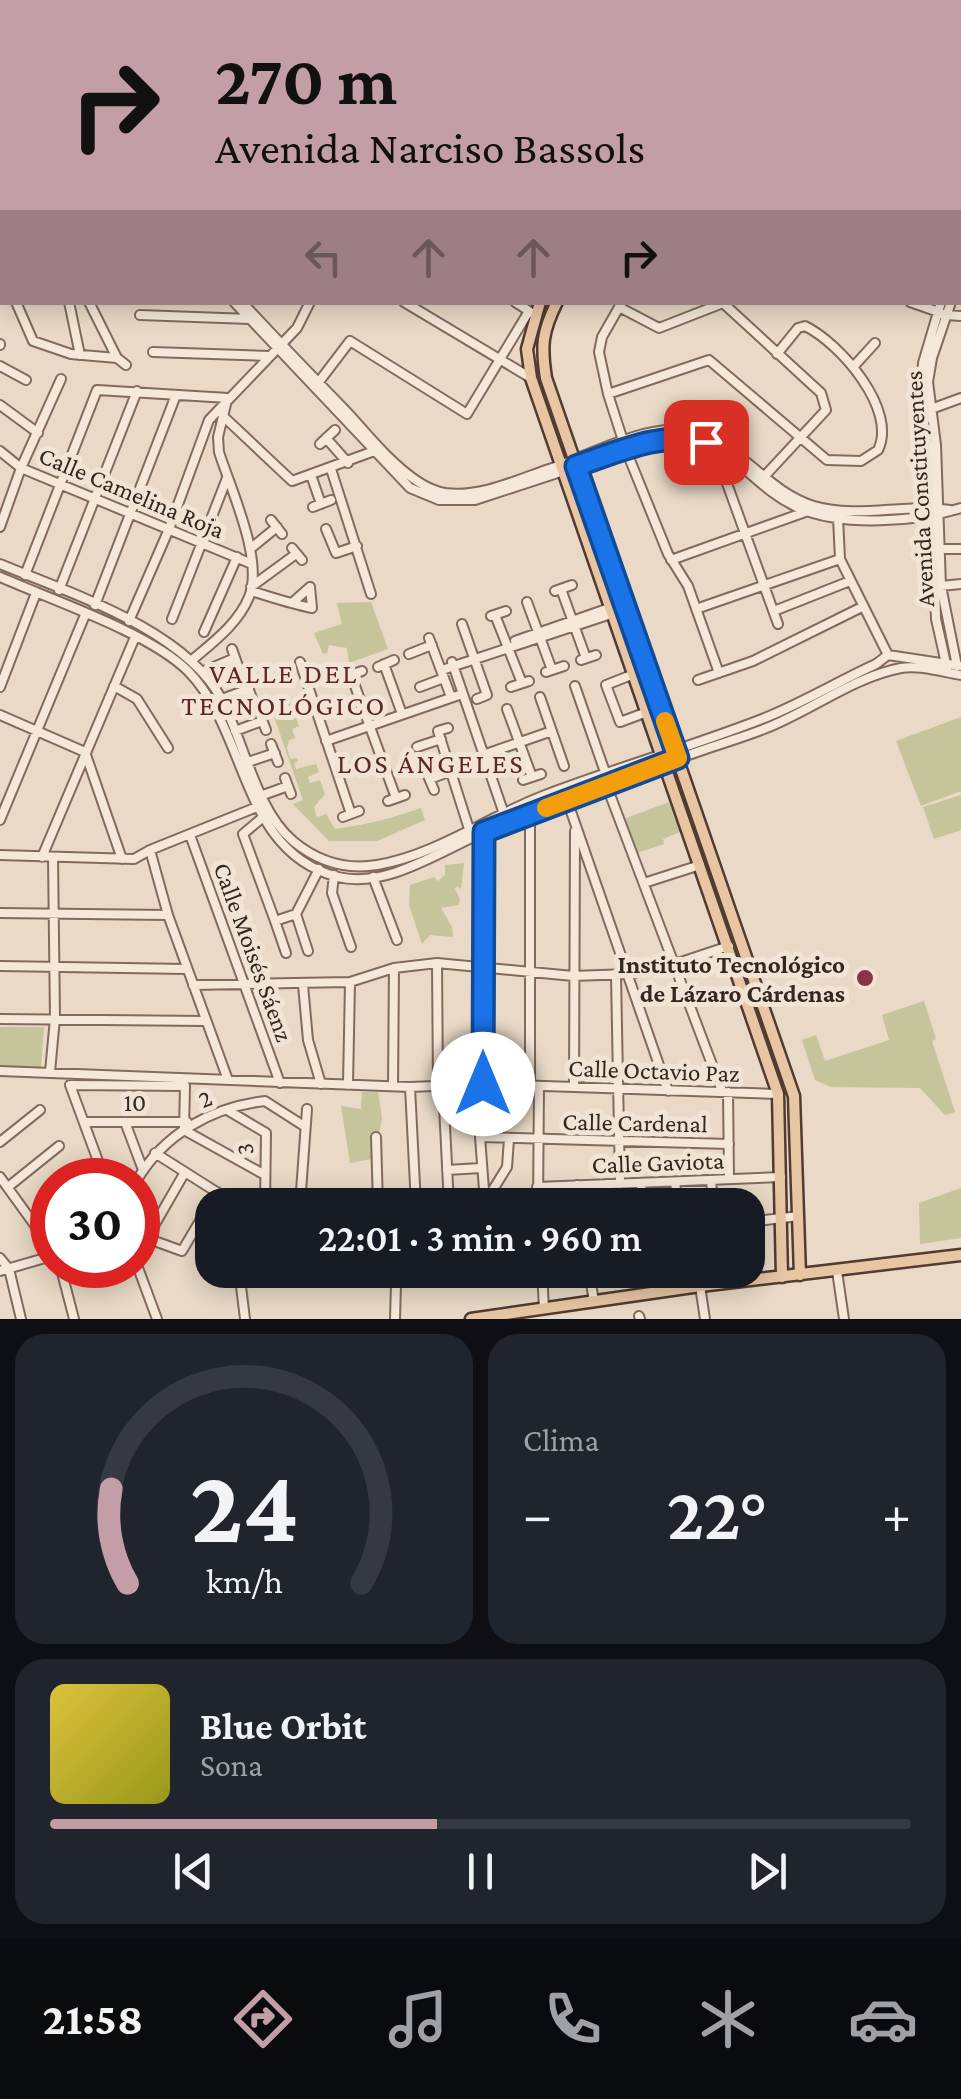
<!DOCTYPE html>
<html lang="es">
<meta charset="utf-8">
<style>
body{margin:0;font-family:"Crimson Pro",serif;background:#20242c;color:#f1f3f6;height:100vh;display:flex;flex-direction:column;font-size:38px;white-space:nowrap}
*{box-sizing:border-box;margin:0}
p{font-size:32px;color:#9ea1a6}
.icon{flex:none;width:55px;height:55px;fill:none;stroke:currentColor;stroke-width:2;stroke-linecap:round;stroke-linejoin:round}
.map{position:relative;height:1319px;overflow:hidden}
.drawer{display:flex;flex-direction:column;gap:15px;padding:15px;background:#0d0f14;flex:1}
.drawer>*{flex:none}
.banner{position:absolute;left:0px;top:0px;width:962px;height:305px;box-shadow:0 5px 25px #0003;background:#c39ea6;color:#111;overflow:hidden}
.speed{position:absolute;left:30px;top:1158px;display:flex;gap:20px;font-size:50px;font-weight:700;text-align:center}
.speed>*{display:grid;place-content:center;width:130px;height:130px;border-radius:50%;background:#171b24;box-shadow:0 5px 25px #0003;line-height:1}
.speed .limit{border:15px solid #d22;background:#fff;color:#111}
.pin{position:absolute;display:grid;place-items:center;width:85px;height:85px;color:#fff;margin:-42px;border-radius:20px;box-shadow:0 5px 15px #0006}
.me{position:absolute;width:110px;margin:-55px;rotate:0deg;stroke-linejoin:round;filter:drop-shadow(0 0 8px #0008)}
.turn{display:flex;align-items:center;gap:35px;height:210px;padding:0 50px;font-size:45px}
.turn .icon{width:130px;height:130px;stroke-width:2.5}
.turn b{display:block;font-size:70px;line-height:85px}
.lanes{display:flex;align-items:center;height:95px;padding:0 50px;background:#0003;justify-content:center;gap:50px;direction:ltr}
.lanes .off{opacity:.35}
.big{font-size:75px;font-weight:600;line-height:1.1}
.drawer .widget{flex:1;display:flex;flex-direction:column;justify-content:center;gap:15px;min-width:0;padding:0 35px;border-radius:30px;background:#20242c}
.drawer .dial{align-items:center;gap:0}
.dial svg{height:260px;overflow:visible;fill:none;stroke:#363941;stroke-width:7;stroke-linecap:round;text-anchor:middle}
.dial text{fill:#f1f3f6;stroke:none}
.song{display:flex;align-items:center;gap:30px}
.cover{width:120px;height:120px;border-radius:15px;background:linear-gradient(135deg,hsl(50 70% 55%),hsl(60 70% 35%))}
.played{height:10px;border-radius:5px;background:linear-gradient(90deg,#c39ea6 45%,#363941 45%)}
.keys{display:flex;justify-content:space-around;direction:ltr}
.heat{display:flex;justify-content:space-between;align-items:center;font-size:55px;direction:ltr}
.drawer .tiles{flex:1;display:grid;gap:15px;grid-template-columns:1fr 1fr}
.widget:last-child{grid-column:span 2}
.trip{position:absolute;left:195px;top:1188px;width:570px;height:100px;border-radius:30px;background:#171b24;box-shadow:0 5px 25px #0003;font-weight:600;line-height:100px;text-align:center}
.dock{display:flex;height:160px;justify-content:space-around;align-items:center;background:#090b0e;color:#9ea1a6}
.dock .icon{width:70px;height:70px}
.dock .active{color:#c39ea6}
.dock b{font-size:45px;color:#f1f3f6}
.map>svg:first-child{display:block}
.green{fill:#c6c49b}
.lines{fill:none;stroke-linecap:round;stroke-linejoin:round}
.minor-casing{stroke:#826b5e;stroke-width:12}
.major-casing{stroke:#513b32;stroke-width:15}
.minor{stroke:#f5e8d9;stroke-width:8}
.major{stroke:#e8c6a3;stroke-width:10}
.route-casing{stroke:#114b97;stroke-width:25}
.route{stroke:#1a73e8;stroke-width:18}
.slow{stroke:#f59e0b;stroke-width:18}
.poi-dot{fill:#8a3544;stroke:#f1e4d5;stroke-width:4}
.labels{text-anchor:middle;stroke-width:10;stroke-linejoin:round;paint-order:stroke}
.street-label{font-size:25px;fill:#342620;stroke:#f1e4d5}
.poi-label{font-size:25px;font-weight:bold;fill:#342620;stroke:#f1e4d5;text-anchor:end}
.neighbourhood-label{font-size:28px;letter-spacing:2.5px;fill:#5c2724;stroke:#f1e4d5}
</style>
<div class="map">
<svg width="961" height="1319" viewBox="0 0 961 1319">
<rect width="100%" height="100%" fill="#e9d9c6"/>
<path class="green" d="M371 602 388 649 349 663 347 648 329 645 327 653 323 654 314 633 342 624 337 603Z
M287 694 299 726 292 729 295 738 289 740 287 748 290 759 297 758 298 761 294 763 296 769 316 764 319 772 308 777 310 783 320 780 325 794 314 807 317 817 326 814 335 829C365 825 393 818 421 808L425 820 377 841H329L293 804 303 800 271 708 276 706 274 698Z
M961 717V791L921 806 896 741Z
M961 795V830L934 839 923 807Z
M669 802 680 832 663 839 664 844 637 853 624 819Z
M464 863 461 889 457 886 455 889 460 899 459 905 441 908 452 927 453 937 430 935 422 944 409 905 410 885 434 877 438 881 445 875V865Z
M924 1001 936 1039 932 1041 955 1112 945 1115 920 1088 831 1087 815 1080 802 1040 816 1035 825 1061 889 1040 882 1015Z
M0 1027H44L41 1067 0 1066Z
M362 1092H378L382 1118 379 1134 373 1135 372 1159 350 1163 341 1106 361 1109Z
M961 1188V1238L920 1244 919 1203Z"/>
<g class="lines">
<g class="minor-casing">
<path id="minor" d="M220 0 224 2
M234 0 237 2
M437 0 442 2
M472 0 476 2
M629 0 633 2
M799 0 803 2
M816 0 819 2
M886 0V2
M25 2V0
M109 2V0
M368 2 370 0
M425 2 427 0
M515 2 517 0
M553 2 555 0
M596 2 598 0
M639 2 641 0
M810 2V0
M925 2V0
M0 31H2
M960 37 961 39
M960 53 961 54
M0 78H2
M0 130H2
M960 138 961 136
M960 157 961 154
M0 180H2
M1 228 2 266
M960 260H961
M16 302 33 341 71 354 117 358
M69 302 80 355
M89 302 117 358 126 365
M234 302 410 488 439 500H475L658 440C729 428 743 483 799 508 843 527 916 522 961 508
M242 302C276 339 312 376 347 412 369 436 390 463 417 481 426 487 434 491 445 493 481 498 521 478 555 467 589 455 642 427 678 430 736 433 761 490 814 506 858 519 905 503 950 510
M404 302 531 378
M515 302 532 313
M622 302 602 337 599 352 608 394 626 450 668 554 688 586 719 673
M910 302 947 315 961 316
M941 302 923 363 921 406 931 462 936 619 947 668
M951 302 932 358 928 382 936 445 941 586 957 666
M619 307 659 328 723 303 821 393 826 410 761 480
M140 315 250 319
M0 344V345
M153 352 269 356
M0 366 26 380
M854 366 875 343
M318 383 350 341 467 414 529 311
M608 394 709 360 827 460 861 461 878 450C898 410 840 343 805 326L798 328 777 354
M0 405 38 433
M931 409 961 398
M223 416 292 481 377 450
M326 438 348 463
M320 444 335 430
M713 445 778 624
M0 451 21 468 252 564
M331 469 371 594
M311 475 321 504
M313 507 331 500
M838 518 840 559 888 655
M271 520 282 534
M0 527 21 468 61 379
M326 529 336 553 357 546
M292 548 302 560
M250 549 277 527
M941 549H961
M671 560 808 511
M0 564C70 593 186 630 222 700 244 742 256 810 293 841 317 861 346 870 377 865 436 855 489 816 545 795 618 767 694 746 767 717 804 702 839 681 876 664L888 655 961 666
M25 575 97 390 228 398
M0 577C52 600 150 633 188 671 249 733 240 852 338 877 388 889 443 849 487 831 550 805 614 781 678 759 706 748 736 740 764 729 809 712 853 677 901 668 921 665 942 672 961 675
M941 586 961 584
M251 587 296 554
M561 589 586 658
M59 590 137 391
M251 591C271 597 291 604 312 608L310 587 292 603
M555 591 572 585
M527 602 552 670
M95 605 176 395
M696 609 840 559
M774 611 850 581
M495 615 522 683
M491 616 506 611
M172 619 227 478
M129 621 169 529 209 420 297 328 310 302
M462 624 487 695 477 699
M204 632 237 557
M429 638 451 697
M515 641 615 606
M232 649 238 666
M409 654 432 645
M581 660 596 655
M191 661C212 643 238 624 249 597 264 560 231 490 219 452L218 437 227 400
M300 662 351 814
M452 662 504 814
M384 664 402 714
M378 667 394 660
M442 670 626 609
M202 672 235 658
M546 672 564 666
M634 674 606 685 620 722 647 712
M351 675 396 798
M342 678 362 671
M698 680 753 661 862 607
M246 682 253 701
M114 686 137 699 168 748
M575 686 606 775
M0 687 36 593
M420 687 444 678
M511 687 529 681
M540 697 564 766
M222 699 249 689
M507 709 532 777
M259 712 266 730
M0 715 85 752 122 859
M448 728 438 731 469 829
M235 731 262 721
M326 741 462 694
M271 744 278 762
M417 747 441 739
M483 755 552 731
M248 762 275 753
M426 771 434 790
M285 778 291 794
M430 779 451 771
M523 780 541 774
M606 784 722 1091
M263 795 288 786
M567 800 668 1091
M388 801 405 795
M530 815V1086
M343 817 359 811
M262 818 243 834 275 921 296 914 319 869
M0 820 85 615
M484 832 480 1137 485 1203
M190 835 280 1083
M150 850 168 915 228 1080
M0 855 134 859 150 850 257 807
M42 857 135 637
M334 875 332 893 351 947
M373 877 397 940
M644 883 700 865
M0 913 168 915
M296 914 308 951
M275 921 286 953
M437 963 438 1086
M0 966 186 969
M616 975 620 1184
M193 985 350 982 394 968 437 963 573 976 628 974 672 965 729 946
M303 985 308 1040 321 1084
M0 1019 205 1021
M0 1071 410 1087 483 1084 778 1094
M50 1072 55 1018 53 857
M348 1085 350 982
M393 1086 394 968
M443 1086 449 1205
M410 1087 416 1205
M574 1087 575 831
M728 1092 729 1179
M229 1111 266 1133 265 1205
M84 1122H187
M125 1122 143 1170
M376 1137 378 1205
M480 1137 729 1144
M0 1142 40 1110
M155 1153 237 1205
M447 1170 481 1168
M0 1177 52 1249
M105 1180 70 1085 185 1086 184 1130 265 1175
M137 1180C164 1134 212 1107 265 1101L304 1126
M711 1180 713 1205
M675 1182 678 1205
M608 1184 610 1205
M641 1184 644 1205
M577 1185 580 1205
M8 1187 59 1146
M537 1187 781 1177
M486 1201 507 1167 509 1139
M300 1205 307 1109
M538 1205 539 1086
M32 1220 52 1203
M748 1222 799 1216
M138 1235 182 1251 217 1192
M147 1238 185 1172
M0 1258 9 1269 21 1319
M60 1265 74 1319
M137 1265 157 1319
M239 1270 245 1319
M542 1270 544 1309
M589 1270 594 1302
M655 1270 659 1292
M702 1270 703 1286
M0 1271 52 1256
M837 1271 844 1319
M700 1286 705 1319
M639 1316 640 1319
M395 1319 396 1284 403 1270"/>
</g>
<g class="major-casing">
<path id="major" d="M732 2 733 0
M745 2 746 0
M540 302 527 349 531 378 778 1094 782 1277
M557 302C542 332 541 346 546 378L794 1096 800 1275
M471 1319 700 1286 961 1255"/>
</g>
<use href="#minor" class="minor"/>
<use href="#major" class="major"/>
</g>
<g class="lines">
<g class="route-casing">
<path id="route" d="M483 1084 484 832 678 758 576 466C618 452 661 431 706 442"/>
</g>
<use href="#route" class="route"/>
<path class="slow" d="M546 808 678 758 665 721"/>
</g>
<circle class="poi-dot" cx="865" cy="978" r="10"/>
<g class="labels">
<g class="street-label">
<text transform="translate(919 489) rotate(-93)" y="9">Avenida Constituyentes</text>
<text transform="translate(132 492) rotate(23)" y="9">Calle Camelina Roja</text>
<text transform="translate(254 952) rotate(70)" y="9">Calle Moisés Sáenz</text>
<text transform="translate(654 1070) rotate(2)" y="9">Calle Octavio Paz</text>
<text transform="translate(205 1098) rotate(-22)" y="9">2</text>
<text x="135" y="1111">10</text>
<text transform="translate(635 1122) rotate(1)" y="9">Calle Cardenal</text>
<text transform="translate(244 1149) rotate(-95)" y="9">3</text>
<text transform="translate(658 1162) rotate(-2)" y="9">Calle Gaviota</text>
</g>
<g class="poi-label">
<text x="845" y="973">Instituto Tecnológico<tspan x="845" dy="29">de Lázaro Cárdenas</tspan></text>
</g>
<g class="neighbourhood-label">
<text x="284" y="683">VALLE DEL<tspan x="284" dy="32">TECNOLÓGICO</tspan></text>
<text x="431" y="773">LOS ÁNGELES</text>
</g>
</g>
</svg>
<div class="speed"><div class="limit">30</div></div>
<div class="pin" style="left:706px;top:442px;background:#d93025"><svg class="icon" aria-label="arrive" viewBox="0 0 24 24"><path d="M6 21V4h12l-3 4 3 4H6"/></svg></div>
<svg class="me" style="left:483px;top:1084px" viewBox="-20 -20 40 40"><circle r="19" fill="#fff"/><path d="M0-13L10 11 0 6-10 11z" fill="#1a73e8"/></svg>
<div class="trip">22:01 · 3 min · 960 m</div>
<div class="banner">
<div class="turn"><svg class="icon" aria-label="right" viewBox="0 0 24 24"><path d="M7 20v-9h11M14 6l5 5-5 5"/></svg><div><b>270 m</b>Avenida Narciso Bassols</div></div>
<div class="lanes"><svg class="icon off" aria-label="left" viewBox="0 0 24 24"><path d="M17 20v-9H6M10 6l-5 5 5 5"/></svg><svg class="icon off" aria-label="ahead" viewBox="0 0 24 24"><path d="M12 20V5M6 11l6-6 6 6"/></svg><svg class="icon off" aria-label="ahead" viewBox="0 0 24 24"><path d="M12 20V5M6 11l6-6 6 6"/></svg><svg class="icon" aria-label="right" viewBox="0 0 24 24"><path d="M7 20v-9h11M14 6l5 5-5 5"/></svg></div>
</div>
</div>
<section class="drawer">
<div class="tiles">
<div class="widget dial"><svg viewBox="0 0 100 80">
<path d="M14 69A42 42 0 1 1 86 69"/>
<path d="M14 69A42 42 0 0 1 9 40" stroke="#c39ea6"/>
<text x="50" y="56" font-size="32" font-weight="700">24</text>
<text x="50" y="72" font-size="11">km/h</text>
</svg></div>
<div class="widget"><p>Clima</p>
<div class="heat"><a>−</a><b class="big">22°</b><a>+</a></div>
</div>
<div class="widget">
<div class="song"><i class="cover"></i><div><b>Blue Orbit</b><p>Sona</p></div></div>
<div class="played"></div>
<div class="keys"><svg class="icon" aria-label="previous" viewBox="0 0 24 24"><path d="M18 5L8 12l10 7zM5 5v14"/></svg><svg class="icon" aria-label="pause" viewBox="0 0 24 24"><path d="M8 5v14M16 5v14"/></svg><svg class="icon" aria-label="next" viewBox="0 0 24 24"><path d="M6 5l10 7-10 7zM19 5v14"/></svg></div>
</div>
</div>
</section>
<nav class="dock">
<b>21:58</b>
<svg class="icon active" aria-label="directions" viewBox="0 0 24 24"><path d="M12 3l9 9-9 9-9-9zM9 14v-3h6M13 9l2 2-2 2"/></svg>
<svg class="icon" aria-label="music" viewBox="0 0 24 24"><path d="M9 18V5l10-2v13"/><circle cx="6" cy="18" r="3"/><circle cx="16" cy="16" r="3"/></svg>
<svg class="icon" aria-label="phone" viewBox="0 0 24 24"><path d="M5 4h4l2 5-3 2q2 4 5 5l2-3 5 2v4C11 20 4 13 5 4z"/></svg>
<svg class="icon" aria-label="climate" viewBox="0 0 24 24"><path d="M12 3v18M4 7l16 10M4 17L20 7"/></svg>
<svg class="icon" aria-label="car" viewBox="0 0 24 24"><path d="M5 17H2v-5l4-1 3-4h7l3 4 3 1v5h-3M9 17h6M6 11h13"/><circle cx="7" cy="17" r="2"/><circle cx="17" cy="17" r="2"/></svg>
</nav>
